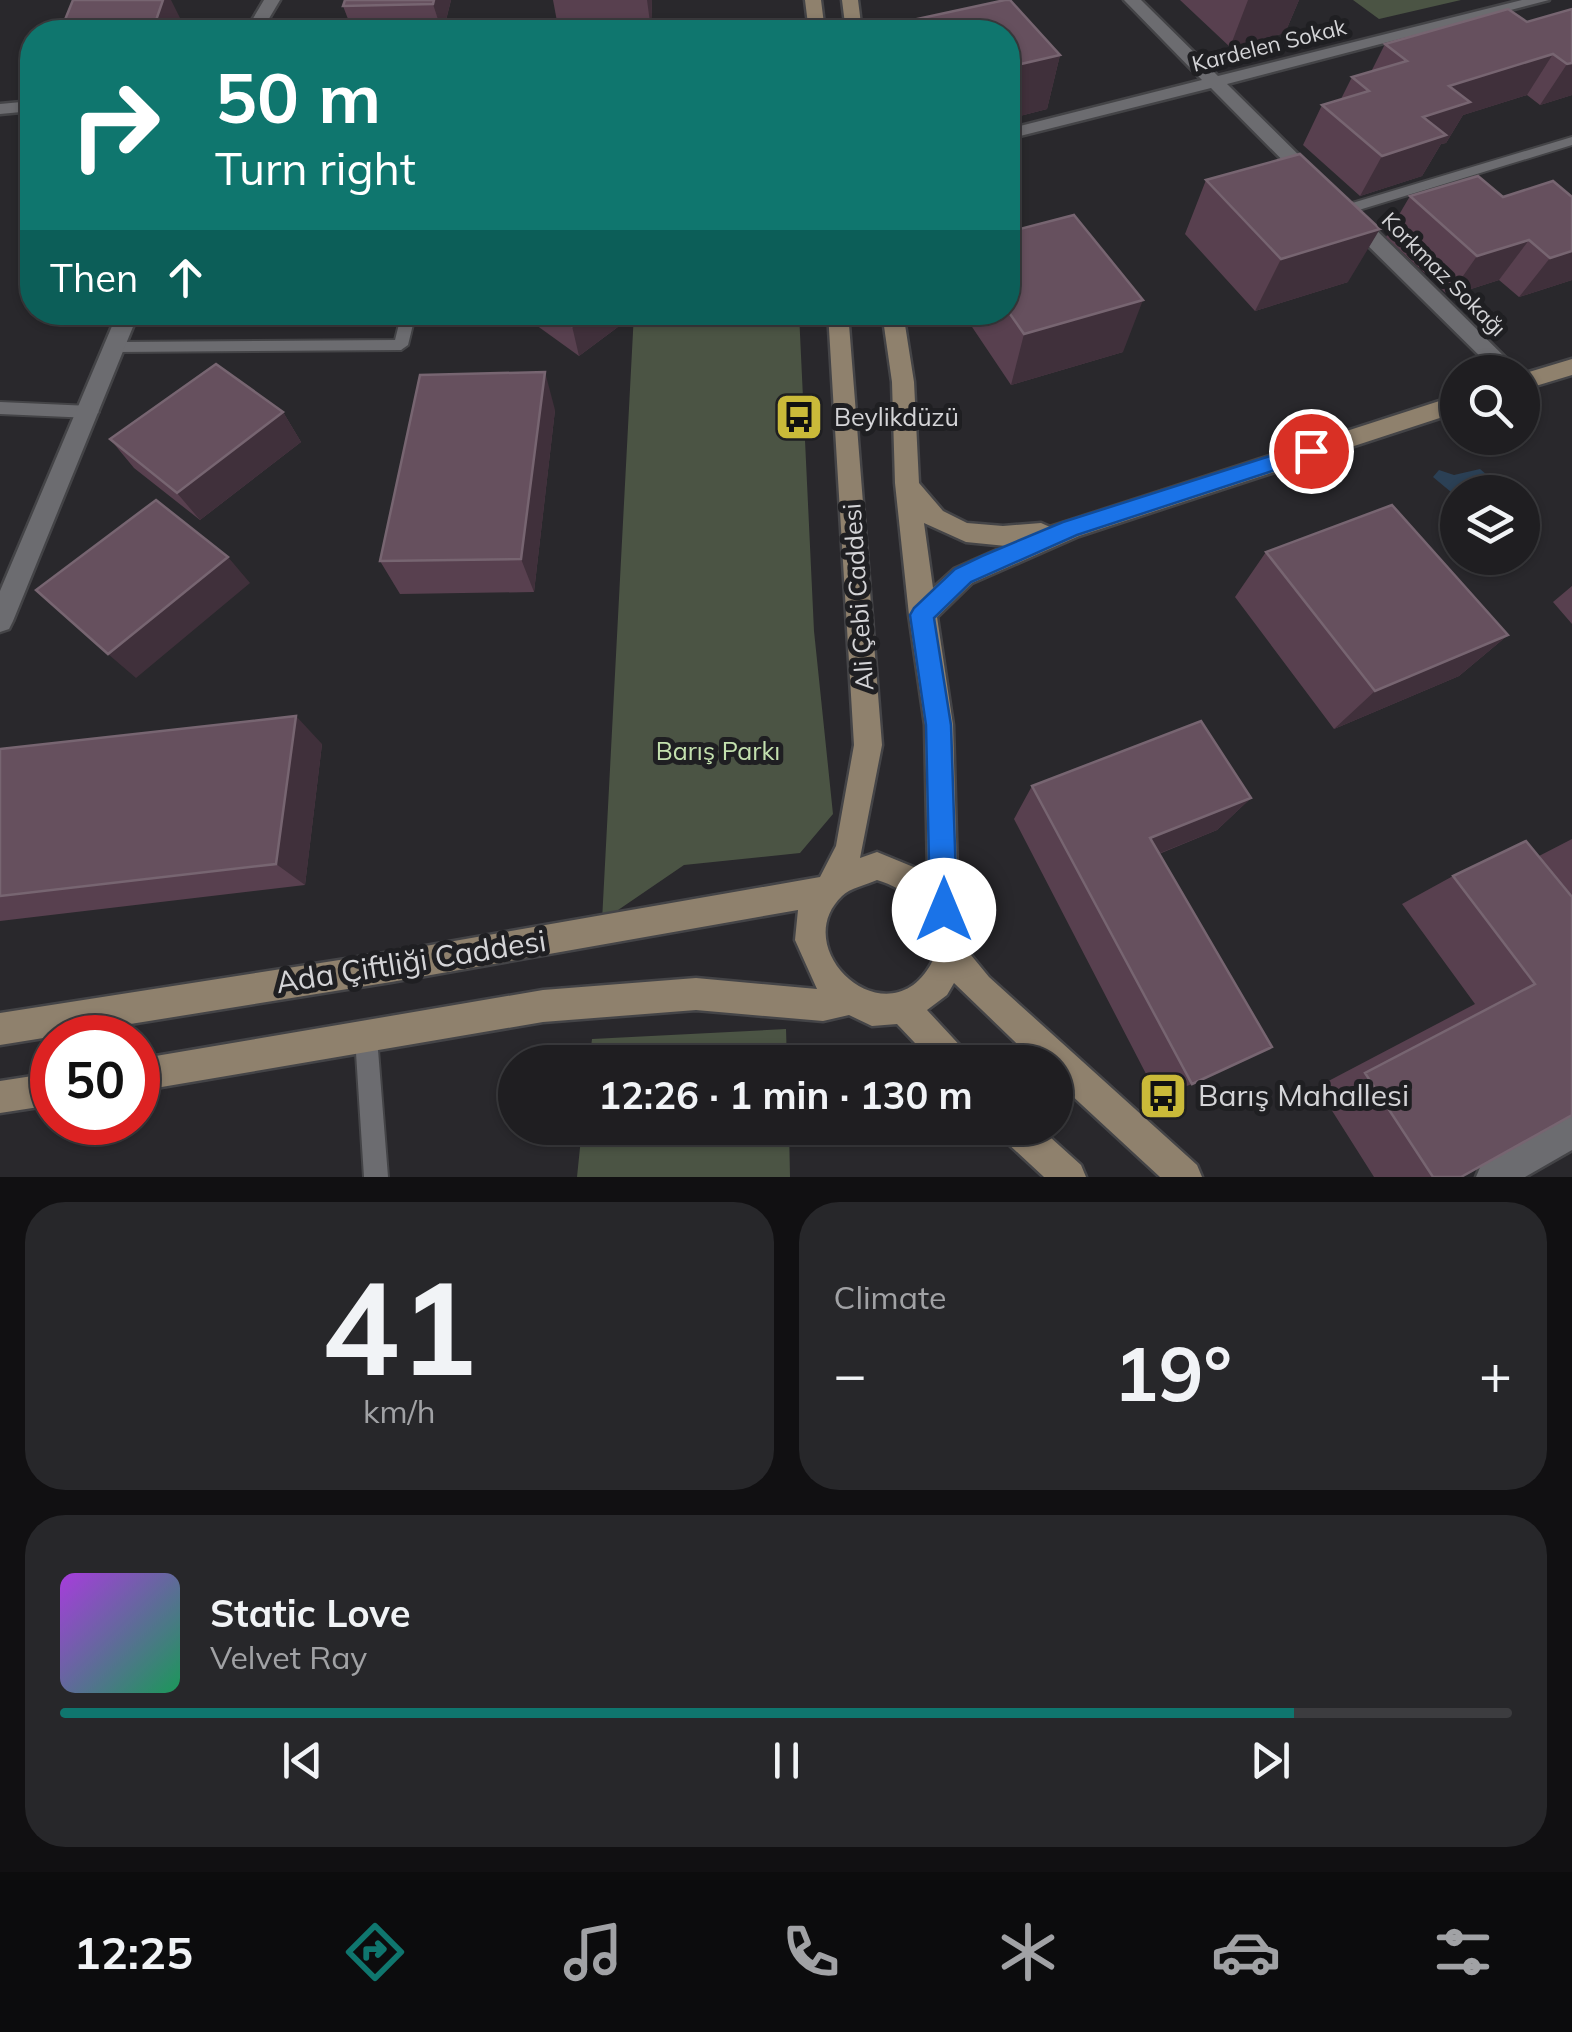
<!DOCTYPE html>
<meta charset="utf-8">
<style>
body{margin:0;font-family:Mulish,sans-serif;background:#27272a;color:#f1f3f6;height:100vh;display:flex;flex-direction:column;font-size:38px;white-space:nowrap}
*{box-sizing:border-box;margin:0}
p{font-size:32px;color:#a1a2a5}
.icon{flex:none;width:55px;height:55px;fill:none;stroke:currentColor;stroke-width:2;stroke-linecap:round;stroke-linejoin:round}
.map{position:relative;height:1177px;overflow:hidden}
.drawer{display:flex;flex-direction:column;gap:25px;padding:25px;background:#111012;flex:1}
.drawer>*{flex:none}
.guide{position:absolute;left:20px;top:20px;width:1000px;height:305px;border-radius:40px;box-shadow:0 2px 8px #0004,0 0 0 2px #3c3c3f;background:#0f766e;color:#fff;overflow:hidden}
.controls{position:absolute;left:1440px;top:355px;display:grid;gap:20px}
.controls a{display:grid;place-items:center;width:100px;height:100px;border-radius:50%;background:#1f1e21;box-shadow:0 2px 8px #0004,0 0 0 2px #3c3c3f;font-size:50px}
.speed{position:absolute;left:30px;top:1015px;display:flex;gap:20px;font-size:50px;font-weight:700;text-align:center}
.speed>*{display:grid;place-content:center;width:130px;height:130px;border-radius:50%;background:#1f1e21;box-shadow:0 2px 8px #0004,0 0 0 2px #3c3c3f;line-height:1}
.speed .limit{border:15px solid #d22;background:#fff;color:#111}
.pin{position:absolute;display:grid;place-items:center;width:85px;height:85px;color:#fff;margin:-42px;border:5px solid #fff;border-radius:50%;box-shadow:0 2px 10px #0007}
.me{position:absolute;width:110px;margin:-55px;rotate:0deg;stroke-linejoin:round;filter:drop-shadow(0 0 8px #0008)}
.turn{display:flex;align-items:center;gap:35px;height:210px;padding:0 30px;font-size:45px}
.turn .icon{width:130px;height:130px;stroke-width:2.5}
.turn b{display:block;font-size:70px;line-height:85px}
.then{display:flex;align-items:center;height:95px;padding:0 30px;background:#0003;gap:20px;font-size:38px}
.big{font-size:75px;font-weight:700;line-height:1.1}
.drawer .widget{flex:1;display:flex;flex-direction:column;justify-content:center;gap:15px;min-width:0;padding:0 35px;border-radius:40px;background:#27272a}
.drawer .dial{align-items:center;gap:0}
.dial b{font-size:130px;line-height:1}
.song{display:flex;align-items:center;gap:30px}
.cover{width:120px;height:120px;border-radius:15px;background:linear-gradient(135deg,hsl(280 70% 55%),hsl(150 70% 35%))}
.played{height:10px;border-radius:5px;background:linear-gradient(90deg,#0f766e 85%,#3c3c3f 85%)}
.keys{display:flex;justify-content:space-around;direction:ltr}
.heat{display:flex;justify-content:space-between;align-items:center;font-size:55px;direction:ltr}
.drawer .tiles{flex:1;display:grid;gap:25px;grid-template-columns:1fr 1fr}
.widget:last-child{grid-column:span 2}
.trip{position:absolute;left:498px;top:1045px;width:575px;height:100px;border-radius:50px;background:#1f1e21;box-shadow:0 2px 8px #0004,0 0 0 2px #3c3c3f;font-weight:700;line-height:100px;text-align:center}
.tabs{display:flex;height:160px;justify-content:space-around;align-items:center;background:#0c0c0d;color:#a1a2a5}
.tabs .icon{width:70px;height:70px}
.tabs .selected{color:#0f766e}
.tabs b{font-size:45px;color:#f1f3f6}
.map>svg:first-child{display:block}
.green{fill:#4b5444}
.water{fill:#2b4055}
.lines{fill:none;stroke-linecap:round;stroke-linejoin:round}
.lane-casing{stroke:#444447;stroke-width:4}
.street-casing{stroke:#444447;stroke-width:5}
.secondary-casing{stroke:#444447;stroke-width:5}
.lane{fill:#6c6c70;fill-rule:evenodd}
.street{fill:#6c6c70;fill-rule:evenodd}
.secondary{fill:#8f816d;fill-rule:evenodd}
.wall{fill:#58404f}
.shaded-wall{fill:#40303b}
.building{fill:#66505e;stroke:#776571;stroke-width:2.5}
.route{fill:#1a73e8;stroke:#114b97;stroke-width:2.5}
.labels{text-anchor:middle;stroke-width:10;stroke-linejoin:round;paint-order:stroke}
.far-street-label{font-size:22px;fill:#d4d4d7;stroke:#1f1f22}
.poi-label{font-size:25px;fill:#d4d4d7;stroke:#1f1f22;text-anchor:start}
.street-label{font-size:25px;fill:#d4d4d7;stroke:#1f1f22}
.park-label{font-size:25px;fill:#c3e0ae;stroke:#1f1f22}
.near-street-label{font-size:30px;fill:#d4d4d7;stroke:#1f1f22}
.near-poi-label{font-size:30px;fill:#d4d4d7;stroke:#1f1f22;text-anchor:start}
</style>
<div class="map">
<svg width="1572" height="1177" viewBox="0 0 1572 1177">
<rect width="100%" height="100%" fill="#29282c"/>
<path class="green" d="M1353 0H1461L1379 19Z
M634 313H799L814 631 833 814 800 853 684 865 602 921Z
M786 1029 787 1062H589L592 1039Z
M582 1128H789L790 1177H577Z"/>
<path class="water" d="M1480 469 1501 487 1514 492H1458L1457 497 1433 477 1439 470 1454 475Z"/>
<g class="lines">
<g class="lane-casing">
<path id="lane" d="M1572 137V145L1349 213 1344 214 1337 210 1339 207Z
M402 312H416L408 345 401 350 117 352 110 347 117 342 395 340Z
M0 402 91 406 99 412 91 418 0 414Z
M366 1026 374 1029 377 1037 388 1177H364L355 1037 358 1029Z"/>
</g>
<g class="street-casing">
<path id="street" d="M264 0H280L261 32H245Z
M1124 0H1141L1218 76 1522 0H1549L1227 84 1320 176V184H1306L1211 88 1008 139V129L1202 80Z
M32 101V111L0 114V104Z
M1349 209 1356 210 1520 372H1496L1342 220V210Z
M118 312H139L13 621 9 629 0 632V591Z
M1572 1114V1150L1525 1177H1476L1481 1165Z"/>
</g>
<g class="secondary-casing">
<path id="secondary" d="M805 0H821L825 32H809Z
M842 0H858L862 32H846Z
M828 312H848L882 745 860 858 877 852 928 873 925 725 909 615 895 483 892 382 882 312H903L914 382 919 483 943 511 967 523 1003 526 1041 523 1050 527 1458 395V412L1079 536 972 583 937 617 953 725 958 911 965 927 966 949 989 977 1197 1165 1202 1177H1160L1055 1080V1062H1036L954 983 947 995 927 1010 965 1051 970 1062H933L897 1024 872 1026 849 1015 823 1021 696 1010 543 1022 138 1091V1059L543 990 696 978 817 989 795 940 798 910 391 982 0 1045V1013L391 952 820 877 836 846 854 745ZM924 523 966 542 1006 546 954 569 933 588ZM877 880C912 890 952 925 931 964 888 1041 786 950 842 896 850 888 866 885 877 880Z
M1572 359V375L1522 390V374Z
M52 1073V1105L0 1113V1081Z
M999 1128H1040L1081 1165 1086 1177H1044L1004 1140Z"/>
</g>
<use href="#lane" class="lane"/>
<use href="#street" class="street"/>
<use href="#secondary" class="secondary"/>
</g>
<path class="wall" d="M345 0H451L443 32H353L343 6Z
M553 0H652L651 30 559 32Z
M1005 0H1010L1060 55 1047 109 1008 119V32H916L917 19Z
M1180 0H1299L1285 33 1230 47Z
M1572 9V95L1540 105 1527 95 1463 115 1446 143 1441 144 1422 176 1360 196 1303 145 1322 105 1341 99 1352 77 1371 72 1385 44 1527 22Z
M1206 180 1348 282 1255 311 1185 234Z
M1410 196 1572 197V280L1519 297 1499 280 1449 296 1386 237Z
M1008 232 1123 352 1011 385 962 312H1008Z
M518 312H638L579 356Z
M555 410 534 592 400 594 380 561Z
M283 412 301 442 200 520 134 468 110 439Z
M1266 552 1508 635 1459 676 1334 729 1235 597Z
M1572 586V624L1553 602Z
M322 744 305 885 0 921V749Z
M1032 786 1251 798 1217 830 1159 854 1192 1084 1158 1097 1014 819Z
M1572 839V1115L1461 1177H1374L1317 1087 1475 1004 1402 904 1453 876 1539 856Z"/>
<path class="shaded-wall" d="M163 0H171L182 22 179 32H152Z
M434 0H451L443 32H442L433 4Z
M647 0H652L651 30Z
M1248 0H1299L1285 33 1230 47Z
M1553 54 1527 95 1463 115 1446 143 1441 144 1422 176 1360 196 1382 156 1423 117 1449 86Z
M1060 55 1047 109 1008 119V67Z
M1572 63V95L1540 105 1567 64Z
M1380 229 1348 282 1255 311 1281 259Z
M1529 240 1499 280 1449 296 1477 256Z
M1572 251V280L1519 297 1550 258Z
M1143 300 1123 352 1011 385 1024 334Z
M590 312H638L579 356 572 326Z
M545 372 555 410 534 592 521 559Z
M283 412 301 442 200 520 177 493Z
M228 557 250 583 136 678 108 654Z
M1508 635 1459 676 1334 729 1375 691Z
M296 716 322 744 305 885 276 864Z
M1251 798 1217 830 1123 868 1150 838Z"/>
<path class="building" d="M73 0H163L152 32H60Z
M345 0H434L433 4 343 6Z
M1005 0H1010L1060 55 1008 67V32H928L917 19Z
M1508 9 1527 22 1572 9V63L1567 64 1553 54 1449 86 1470 102 1423 117 1446 135 1382 156 1322 105 1369 91 1352 77 1407 61 1385 44Z
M1300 154 1380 229 1281 259 1206 180Z
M1478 176 1503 197 1553 181 1572 197V251L1550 258 1529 240 1477 256 1410 196Z
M1074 215 1143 300 1024 334 1008 311V232Z
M553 312H590L572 326Z
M216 364 283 412 177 493 110 439Z
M545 372 521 559 380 561 420 375Z
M156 500 228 557 108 654 36 590Z
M1392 505 1508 635 1375 691 1266 552Z
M296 716 276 864 0 896V749Z
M1201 721 1251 798 1150 838 1272 1047 1192 1084 1032 786Z
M1526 841 1572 897V1115L1461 1177H1433L1365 1073 1535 984 1453 876Z"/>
<path class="route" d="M1311 443 1318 445 1321 451 1318 456 1077 535 971 582 934 618 951 725 957 910 953 920 944 924 934 920 930 910 926 725 910 615 914 608 955 569 982 556 1063 522Z"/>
<defs>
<g id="bus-square" transform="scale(2.5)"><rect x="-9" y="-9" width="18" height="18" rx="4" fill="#caba39" stroke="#1f1f22"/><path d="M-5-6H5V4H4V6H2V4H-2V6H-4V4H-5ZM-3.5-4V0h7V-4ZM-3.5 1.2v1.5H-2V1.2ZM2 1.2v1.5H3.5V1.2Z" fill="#111"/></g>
</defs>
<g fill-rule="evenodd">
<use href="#bus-square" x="799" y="417"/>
<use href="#bus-square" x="1163" y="1096"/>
</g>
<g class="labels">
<g class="far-street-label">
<text transform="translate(1269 45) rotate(-14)" y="8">Kardelen Sokak</text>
<text transform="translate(1444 274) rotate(45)" y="8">Korkmaz Sokağı</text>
</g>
<g class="poi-label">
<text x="834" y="426">Beylikdüzü</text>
</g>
<g class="street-label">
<text transform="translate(858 597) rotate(-94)" y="9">Ali Çebi Caddesi</text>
</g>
<g class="park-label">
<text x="718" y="760">Barış Parkı</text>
</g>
<g class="near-street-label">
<text transform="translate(411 962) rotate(-9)" y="10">Ada Çiftliği Caddesi</text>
</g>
<g class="near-poi-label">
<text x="1198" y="1106">Barış Mahallesi</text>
</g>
</g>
</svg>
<div class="controls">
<a><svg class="icon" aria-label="search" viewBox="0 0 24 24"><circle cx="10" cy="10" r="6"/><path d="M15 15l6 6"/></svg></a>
<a><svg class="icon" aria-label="layers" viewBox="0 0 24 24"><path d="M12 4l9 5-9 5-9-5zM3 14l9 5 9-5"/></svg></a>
</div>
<div class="speed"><div class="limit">50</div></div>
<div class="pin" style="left:1311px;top:451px;background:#d93025"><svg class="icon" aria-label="arrive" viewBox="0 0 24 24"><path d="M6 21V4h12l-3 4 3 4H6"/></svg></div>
<svg class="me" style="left:944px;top:910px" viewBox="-20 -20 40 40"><circle r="19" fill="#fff"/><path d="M0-13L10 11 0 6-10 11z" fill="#1a73e8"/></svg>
<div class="trip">12:26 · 1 min · 130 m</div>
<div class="guide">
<div class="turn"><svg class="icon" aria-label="right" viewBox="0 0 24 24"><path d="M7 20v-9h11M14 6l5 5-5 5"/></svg><div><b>50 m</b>Turn right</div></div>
<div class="then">Then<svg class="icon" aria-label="ahead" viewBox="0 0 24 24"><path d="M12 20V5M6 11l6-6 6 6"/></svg></div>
</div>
</div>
<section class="drawer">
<div class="tiles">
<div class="widget dial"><b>41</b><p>km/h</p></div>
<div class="widget"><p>Climate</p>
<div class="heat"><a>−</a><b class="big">19°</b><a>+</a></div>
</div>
<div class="widget">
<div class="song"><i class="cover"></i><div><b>Static Love</b><p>Velvet Ray</p></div></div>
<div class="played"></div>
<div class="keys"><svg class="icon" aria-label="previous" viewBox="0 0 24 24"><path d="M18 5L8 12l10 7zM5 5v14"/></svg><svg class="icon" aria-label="pause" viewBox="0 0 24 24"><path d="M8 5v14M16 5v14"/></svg><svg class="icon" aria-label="next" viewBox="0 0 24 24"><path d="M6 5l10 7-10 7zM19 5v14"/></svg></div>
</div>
</div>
</section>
<nav class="tabs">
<b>12:25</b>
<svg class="icon selected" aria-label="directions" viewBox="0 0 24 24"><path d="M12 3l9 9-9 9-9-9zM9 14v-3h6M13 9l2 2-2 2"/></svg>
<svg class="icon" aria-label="music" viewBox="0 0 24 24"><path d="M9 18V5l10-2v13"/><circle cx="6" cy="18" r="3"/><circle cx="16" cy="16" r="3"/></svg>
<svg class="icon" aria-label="phone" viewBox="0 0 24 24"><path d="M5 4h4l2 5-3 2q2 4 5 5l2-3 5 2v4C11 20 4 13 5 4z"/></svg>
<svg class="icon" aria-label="climate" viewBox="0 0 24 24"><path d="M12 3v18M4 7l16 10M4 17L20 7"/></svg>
<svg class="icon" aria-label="car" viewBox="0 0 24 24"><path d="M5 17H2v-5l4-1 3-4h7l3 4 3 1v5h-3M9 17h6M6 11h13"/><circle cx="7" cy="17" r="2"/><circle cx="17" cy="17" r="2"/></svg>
<svg class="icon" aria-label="filters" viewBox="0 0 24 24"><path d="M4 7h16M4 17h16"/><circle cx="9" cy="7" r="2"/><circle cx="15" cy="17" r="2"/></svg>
</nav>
